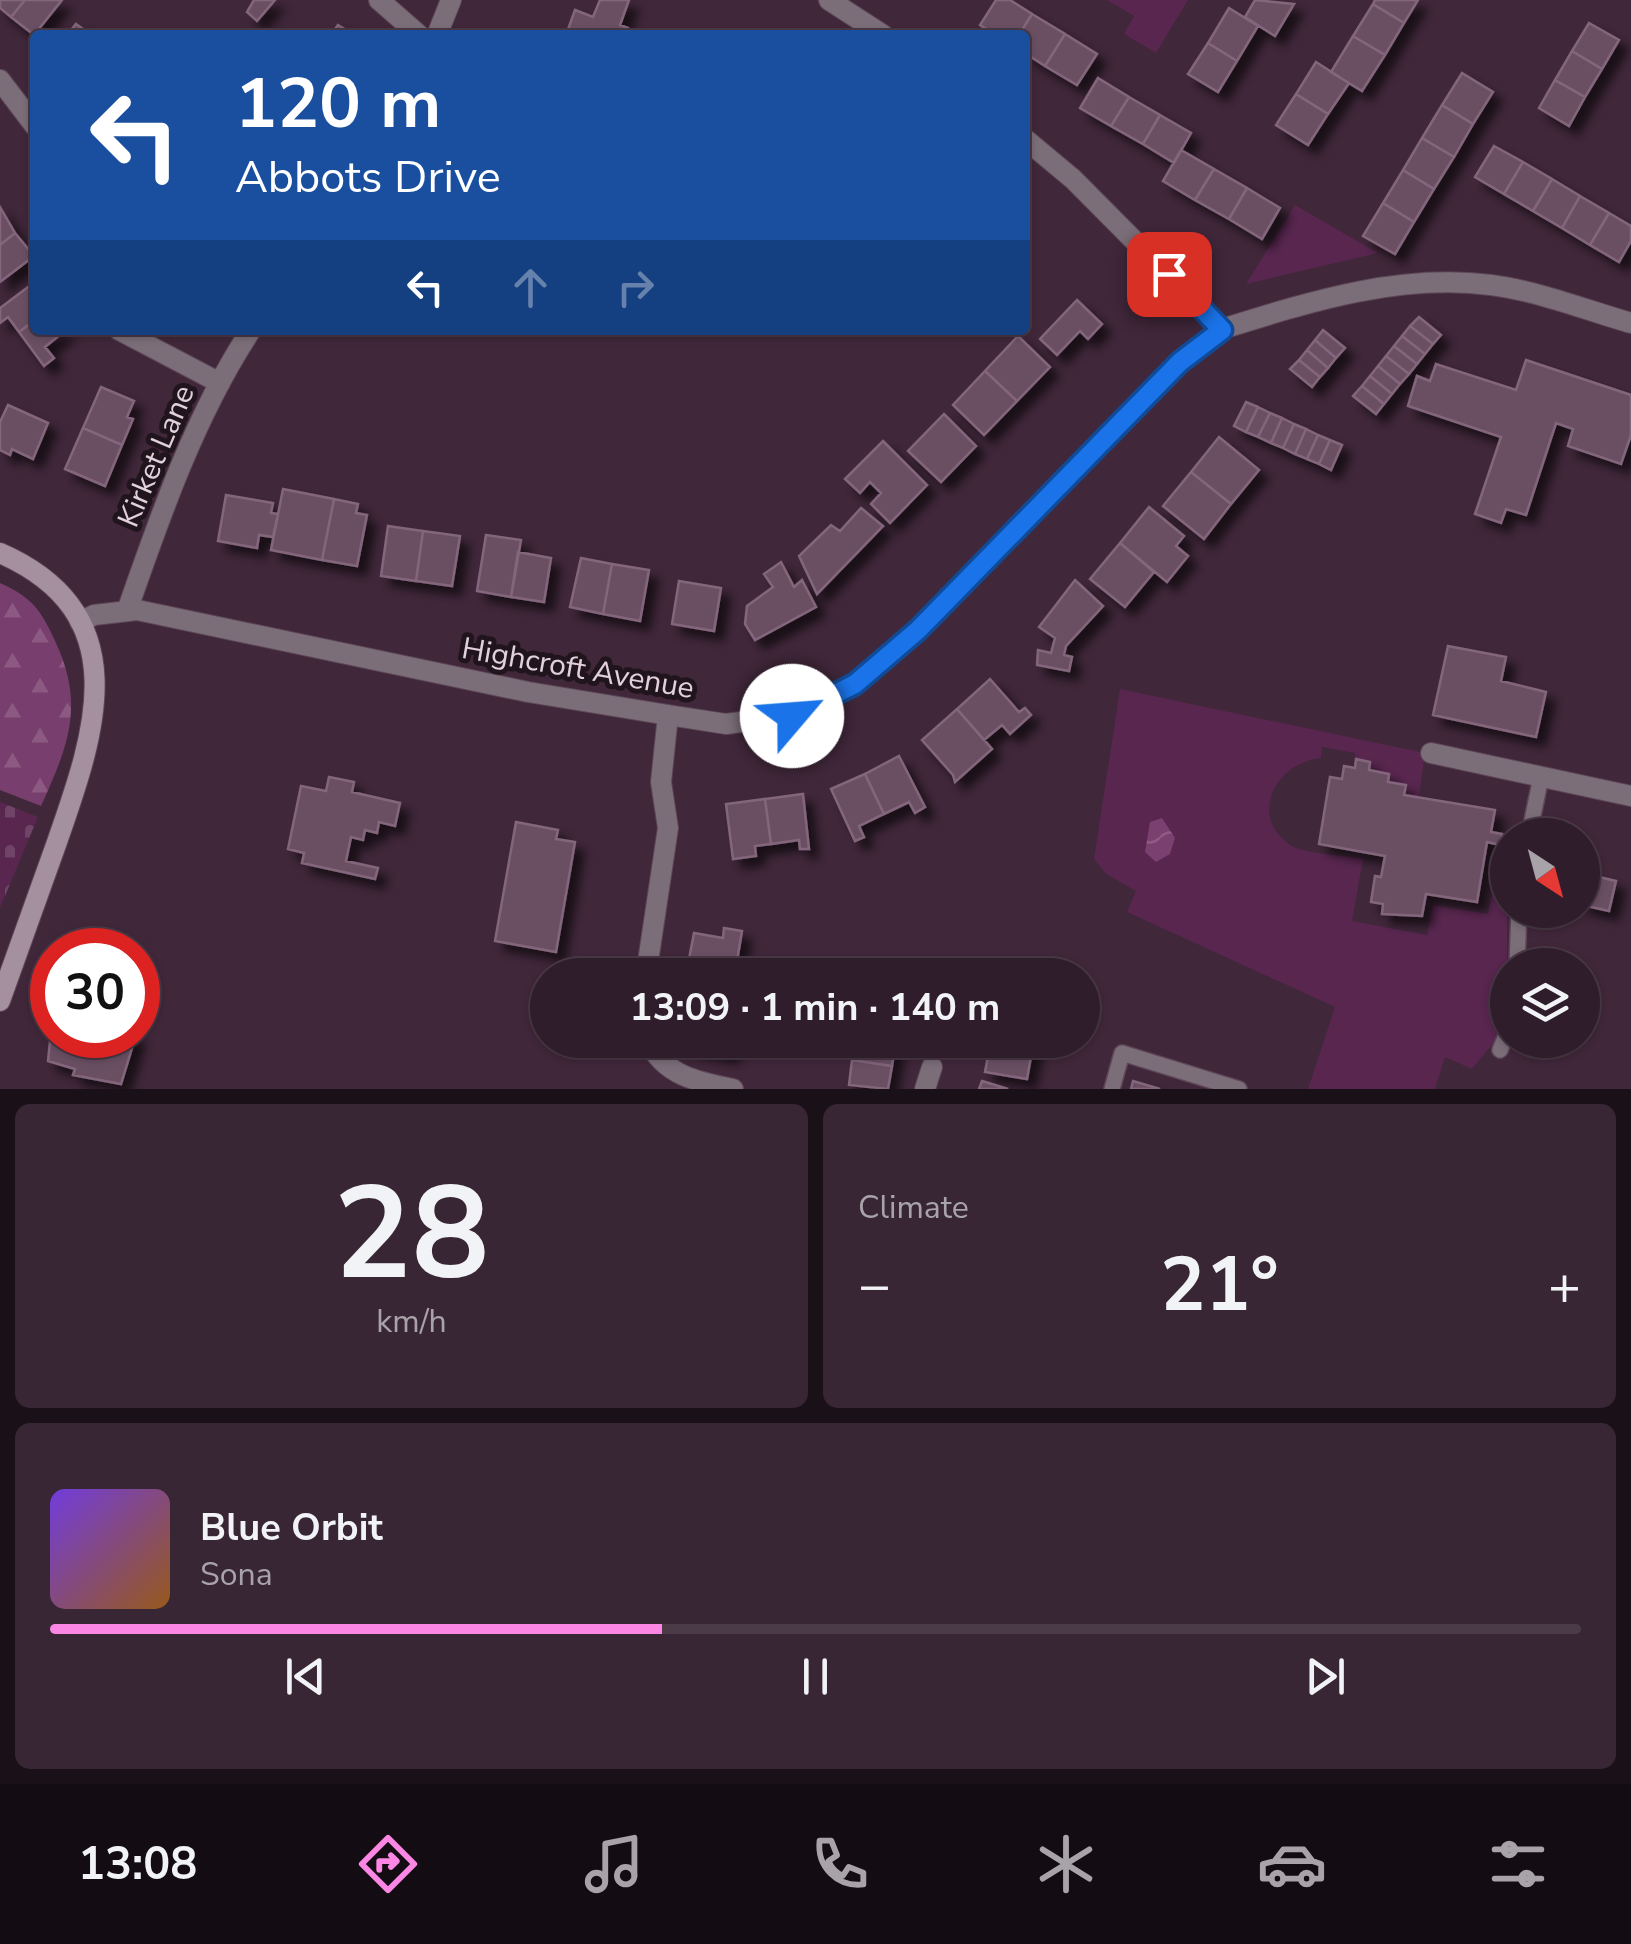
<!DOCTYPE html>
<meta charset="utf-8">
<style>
body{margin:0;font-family:"Nunito Sans",sans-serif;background:#382634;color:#f1f3f6;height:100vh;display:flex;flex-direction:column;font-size:38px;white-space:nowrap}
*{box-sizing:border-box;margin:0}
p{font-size:32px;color:#a8a2a9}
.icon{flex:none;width:55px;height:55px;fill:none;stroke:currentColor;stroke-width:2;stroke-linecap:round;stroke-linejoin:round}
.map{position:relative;height:1089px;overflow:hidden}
.side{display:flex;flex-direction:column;gap:15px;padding:15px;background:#1a1018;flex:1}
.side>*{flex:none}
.banner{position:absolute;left:30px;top:30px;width:1000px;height:305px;border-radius:10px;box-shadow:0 2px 8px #0004,0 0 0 2px #4b3b48;background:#1a4fa0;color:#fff;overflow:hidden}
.needle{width:65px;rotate:144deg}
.buttons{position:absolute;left:1490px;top:818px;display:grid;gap:20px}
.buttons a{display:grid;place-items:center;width:110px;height:110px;border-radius:50%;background:#301d2c;box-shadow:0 2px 8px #0004,0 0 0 2px #4b3b48;font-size:50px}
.speed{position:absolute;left:30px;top:928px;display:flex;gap:20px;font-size:50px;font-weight:700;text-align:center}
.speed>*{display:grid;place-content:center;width:130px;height:130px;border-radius:50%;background:#301d2c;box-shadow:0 2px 8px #0004,0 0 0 2px #4b3b48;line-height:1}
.speed .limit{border:15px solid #d22;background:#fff;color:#111}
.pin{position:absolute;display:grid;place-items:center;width:85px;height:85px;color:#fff;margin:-42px;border-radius:20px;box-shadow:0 5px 15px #0006}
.me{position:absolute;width:110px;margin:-55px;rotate:63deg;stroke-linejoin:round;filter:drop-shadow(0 0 8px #0008)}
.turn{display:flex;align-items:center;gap:35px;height:210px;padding:0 40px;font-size:45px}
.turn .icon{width:130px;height:130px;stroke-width:2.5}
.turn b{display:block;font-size:70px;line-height:85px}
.lanes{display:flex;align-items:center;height:95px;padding:0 40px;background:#0003;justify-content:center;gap:50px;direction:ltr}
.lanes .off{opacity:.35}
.big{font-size:75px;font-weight:700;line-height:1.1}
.side .tile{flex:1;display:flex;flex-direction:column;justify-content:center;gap:15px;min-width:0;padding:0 35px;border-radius:15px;background:#382634}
.side .dial{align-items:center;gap:0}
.dial b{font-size:130px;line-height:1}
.song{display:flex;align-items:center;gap:30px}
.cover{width:120px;height:120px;border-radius:15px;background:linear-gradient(135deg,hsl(260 70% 55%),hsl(30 70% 35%))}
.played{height:10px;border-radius:5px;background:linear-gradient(90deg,#fb86e4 40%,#4b3b48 40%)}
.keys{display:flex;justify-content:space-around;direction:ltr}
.heat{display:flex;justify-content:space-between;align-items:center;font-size:55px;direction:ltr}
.side .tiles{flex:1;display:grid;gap:15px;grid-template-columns:1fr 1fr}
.tile:last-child{grid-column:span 2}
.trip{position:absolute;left:530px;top:958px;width:570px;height:100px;border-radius:50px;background:#301d2c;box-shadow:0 2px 8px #0004,0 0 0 2px #4b3b48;font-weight:700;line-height:100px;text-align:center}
.tabs{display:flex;height:160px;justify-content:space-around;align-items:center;background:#130c12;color:#a8a2a9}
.tabs .icon{width:70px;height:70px}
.tabs .active{color:#fb86e4}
.tabs b{font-size:45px;color:#f1f3f6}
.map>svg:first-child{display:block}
.green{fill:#58264f}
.forest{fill:url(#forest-firs)}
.cemetery{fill:url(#cemetery-stones)}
.water{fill:url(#water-waves)}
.building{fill:#6b4f64;stroke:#83667c;stroke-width:2.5;filter:url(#shadow)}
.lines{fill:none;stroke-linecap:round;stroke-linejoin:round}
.lane-casing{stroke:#5d4657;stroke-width:18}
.street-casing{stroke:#5d4657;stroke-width:22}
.secondary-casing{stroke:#5d4657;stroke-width:22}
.lane{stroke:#7b6e78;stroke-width:15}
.street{stroke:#7b6e78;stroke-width:20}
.secondary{stroke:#a590a0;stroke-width:20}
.route-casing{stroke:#114b97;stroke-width:25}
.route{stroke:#1a73e8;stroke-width:18}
.labels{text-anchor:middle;stroke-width:10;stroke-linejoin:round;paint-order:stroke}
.street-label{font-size:30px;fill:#e2d1dd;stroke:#20141d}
</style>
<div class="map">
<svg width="1631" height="1089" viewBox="0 0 1631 1089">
<defs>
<pattern id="forest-firs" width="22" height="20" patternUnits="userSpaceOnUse" patternTransform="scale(2.5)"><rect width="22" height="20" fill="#783e6d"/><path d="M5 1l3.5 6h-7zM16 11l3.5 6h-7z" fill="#8b5981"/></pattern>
<pattern id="cemetery-stones" width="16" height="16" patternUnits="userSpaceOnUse" patternTransform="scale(2.5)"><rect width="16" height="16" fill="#58264f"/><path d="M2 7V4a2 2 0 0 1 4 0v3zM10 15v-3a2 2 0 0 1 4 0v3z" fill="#704468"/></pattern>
<pattern id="water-waves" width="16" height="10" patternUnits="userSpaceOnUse" patternTransform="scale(2.5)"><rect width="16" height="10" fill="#7a406f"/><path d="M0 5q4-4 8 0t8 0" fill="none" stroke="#8d5b83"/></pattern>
<filter id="shadow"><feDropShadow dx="9" dy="9" stdDeviation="5" flood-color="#0009"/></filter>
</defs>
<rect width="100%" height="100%" fill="#40273a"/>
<path class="green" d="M1107 0H1188L1156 53 1124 34 1134 16Z
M1295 205 1378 253 1246 284Z
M1120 689 1425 753 1419 797 1404 795 1388 782 1389 774 1369 770 1370 762 1356 759 1355 753 1322 747 1321 758C1277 762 1247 815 1290 845 1301 853 1342 855 1363 859L1352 921 1427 935 1433 905 1488 914 1497 870 1507 875V980L1496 1040 1472 1069 1445 1057 1435 1089H1308L1335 1007 1127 912 1136 891 1106 874 1094 859Z"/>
<path class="forest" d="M0 583C33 598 41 610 56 643 85 706 68 746 41 806L0 790Z"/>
<path class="cemetery" d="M0 802 38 817 0 908Z"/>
<path class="water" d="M1162 818 1175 838 1170 854 1156 862 1145 852 1150 822Z"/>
<path class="building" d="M0 0H25L11 17 0 8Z
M25 0H62L34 35 11 17Z
M254 0H275L257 21 247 12Z
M600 0H629L620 25 628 28 626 35H566L575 10 593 17Z
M996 0H1010L1032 14 1019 35H996L980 25Z
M1255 0 1294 4 1275 36 1245 17Z
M1375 0H1418L1404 23 1373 4Z
M1373 4 1404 23 1385 55 1353 36Z
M1229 8 1258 26 1237 61 1208 43Z
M1032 14 1065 34 1045 66 1025 53V35H1019Z
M1589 23 1619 40 1602 69 1572 51Z
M76 24 86 31 67 35Z
M338 25 354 35H331Z
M1065 34 1097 54 1077 85 1045 66Z
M1353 36 1385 55 1362 91 1331 72Z
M1208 43 1237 61 1218 92 1188 74Z
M1572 51 1602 69 1585 97 1555 80Z
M1316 62 1349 83 1328 114 1296 94Z
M1462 73 1493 92 1473 124 1442 105Z
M1098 78 1129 97 1111 126 1080 108Z
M1555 80 1585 97 1569 126 1539 108Z
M1296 94 1328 114 1308 145 1276 125Z
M1129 97 1160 115 1143 144 1111 126Z
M1442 105 1473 124 1454 157 1422 138Z
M1160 115 1191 133 1174 163 1143 144Z
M1422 138 1454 157 1434 189 1403 170Z
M1494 146 1523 162 1504 194 1475 177Z
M1181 150 1214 169 1195 200 1163 181Z
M1523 162 1552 179 1533 211 1504 194Z
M1214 169 1247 188 1229 219 1195 200Z
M1403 170 1434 189 1414 222 1383 203Z
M1552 179 1580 196 1562 228 1533 211Z
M1247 188 1280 208 1262 239 1229 219Z
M1580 196 1609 213 1590 245 1562 228Z
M1383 203 1414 222 1395 254 1363 236Z
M0 207 15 233 0 245Z
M1609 213 1631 226V241L1619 262 1590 245Z
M15 233 34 256 0 282V245Z
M32 284 35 320 19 332 8 317 0 323V308Z
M1077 300 1102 324 1088 339 1080 331 1057 355 1040 339Z
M1419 317 1441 335 1433 344 1410 326Z
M35 320V330H66L45 347 54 358 44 366 19 332Z
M1410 326 1433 344 1425 354 1402 336Z
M1323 330 1345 348 1336 358 1315 340Z
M1018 336 1050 367 1017 401 985 371Z
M1402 336 1425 354 1417 364 1394 346Z
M1315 340 1336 358 1328 368 1307 350Z
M1394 346 1417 364 1409 374 1386 356Z
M1307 350 1328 368 1320 377 1299 360Z
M1386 356 1409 374 1400 384 1378 366Z
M1299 360 1320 377 1312 387 1290 369Z
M1526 360 1631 395V435L1621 464 1568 446 1573 429 1556 423 1526 515 1506 509 1501 523 1475 514 1501 437 1408 406 1417 376 1430 381 1436 364 1516 390Z
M1378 366 1400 384 1392 394 1370 376Z
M985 371 1017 401 984 435 953 405Z
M1370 376 1392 394 1384 404 1362 386Z
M1362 386 1384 404 1376 414 1353 396Z
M101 387 134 401 127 417 133 419 122 445 83 428Z
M1246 402 1258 407 1246 432 1234 426Z
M8 405 48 423 33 459 12 449 10 455 0 450V422Z
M1258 407 1270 413 1258 437 1246 432Z
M1270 413 1282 418 1271 443 1258 437Z
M944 414 976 446 941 482 908 451Z
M1282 418 1294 424 1283 448 1271 443Z
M1294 424 1306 429 1295 454 1283 448Z
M83 428 122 445 105 486 65 469Z
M1306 429 1318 435 1307 459 1295 454Z
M1318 435 1330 440 1319 464 1307 459Z
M1219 437 1259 470 1231 504 1191 472Z
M1330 440 1342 445 1331 470 1319 464Z
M883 441 927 485 890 523 871 504 881 493 870 482 860 493 845 479Z
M1191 472 1231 504 1204 539 1163 506Z
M283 489 334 499 322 560 271 550Z
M226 495 273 503 271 513 278 514 273 537 259 535 257 548 218 541Z
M334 499 358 504 356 513 367 515 357 566 322 560Z
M1149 507 1184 536 1176 546 1188 556 1167 582 1120 543Z
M861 508 883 526 817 594 799 556 831 525 840 531Z
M388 526 423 531 416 581 381 576Z
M423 531 460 536 452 586 416 581Z
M486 535 521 540 511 597 477 591Z
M1120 543 1154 572 1125 607 1090 579Z
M518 552 551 558 544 602 511 597Z
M581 558 612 564 603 614 570 607Z
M781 562 794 587 802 580 816 607 755 640 745 624 747 606 773 587 764 574Z
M612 564 649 570 640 621 603 614Z
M1075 580 1103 606 1066 646 1064 655 1072 657 1069 671 1037 665 1038 650 1051 653 1055 638 1039 627Z
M679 581 721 588 714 631 672 624Z
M1448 646 1506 657 1501 681 1546 692 1536 737 1433 715Z
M990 679 1019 712 1025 708 1031 715 1010 734 1002 725 984 740 957 709Z
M957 709 992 749 955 782 953 775 922 740Z
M899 756 925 807 915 813 909 802 884 814 865 774Z
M1356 759 1370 762 1369 770 1389 774 1388 782 1406 785 1404 795 1495 810 1491 832 1502 834 1500 845 1487 842 1477 902 1426 894 1422 916 1382 914 1383 904 1371 902 1375 876 1381 877 1385 856 1319 844 1330 777 1342 779 1344 766 1355 768Z
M865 774 884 814 859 826 864 837 855 841 831 789Z
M329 777 354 782 352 792 400 803 395 826 379 822 377 833 365 830 363 840 351 837 346 861 378 868 375 879 302 863 304 853 288 849 301 786 326 791Z
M803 794 809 849H800L799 840 771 844 765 799Z
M765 799 771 844 755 846 756 856 733 859 726 804Z
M516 822 558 830 556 839 575 842 556 952 495 941Z
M1582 873 1616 881 1609 911 1582 905Z
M724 928 742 931 736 967 689 959 694 933 723 938Z
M689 959 736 967 734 975H686Z
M52 1022V1035H136L121 1084 73 1075 75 1069 48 1061Z
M690 1040H732L729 1054 689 1046Z
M856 1040 896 1041 892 1066 852 1060Z
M991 1040H1034L1027 1079 985 1072Z
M852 1060 892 1066 888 1089 849 1085Z
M982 1081 1008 1089H979Z
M1133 1081 1160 1089H1131Z"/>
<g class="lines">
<g class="lane-casing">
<path id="lane" d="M1529 835 1541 777
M1517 965 1519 910
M1500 1050 1508 1031
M1112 1089 1122 1053 1239 1089"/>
</g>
<g class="street-casing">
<path id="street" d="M379 0 419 35
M829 0 883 35
M437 35 451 0
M0 80 35 126
M1025 139 1073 179 1222 329C1309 302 1399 273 1491 285 1538 291 1586 310 1631 323
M119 330 220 383
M127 611C160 516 195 415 251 330
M80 622 94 615 137 610 528 692 668 715 726 724 792 715 855 684 918 630 1180 362 1222 329
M1431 753 1631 796
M646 975 668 828 661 782 668 715
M648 1040C663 1075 697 1082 733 1089
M925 1089 932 1067"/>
</g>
<g class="secondary-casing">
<path id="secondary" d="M0 553C137 613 96 731 57 842 38 895 19 948 0 1001"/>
</g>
<use href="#lane" class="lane"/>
<use href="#street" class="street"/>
<use href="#secondary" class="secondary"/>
</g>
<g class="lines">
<g class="route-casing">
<path id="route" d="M792 716 855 684 918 630 1180 362 1222 330 1169 274"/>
</g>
<use href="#route" class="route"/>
</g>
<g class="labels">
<g class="street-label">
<text transform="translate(156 456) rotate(-67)" y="10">Kirket Lane</text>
<text transform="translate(578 668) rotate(10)" y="10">Highcroft Avenue</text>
</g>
</g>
</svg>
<div class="buttons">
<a><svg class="needle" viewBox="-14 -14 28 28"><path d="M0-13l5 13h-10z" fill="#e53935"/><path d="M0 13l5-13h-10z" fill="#a8a2a9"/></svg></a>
<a><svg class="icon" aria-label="layers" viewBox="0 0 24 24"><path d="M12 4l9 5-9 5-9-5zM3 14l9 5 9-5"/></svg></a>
</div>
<div class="speed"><div class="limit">30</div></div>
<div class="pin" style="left:1169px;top:274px;background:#d93025"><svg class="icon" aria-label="arrive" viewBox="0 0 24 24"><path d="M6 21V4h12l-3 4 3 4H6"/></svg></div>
<svg class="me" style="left:792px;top:716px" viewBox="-20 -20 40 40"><circle r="19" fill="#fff"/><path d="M0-13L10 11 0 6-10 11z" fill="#1a73e8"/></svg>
<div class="trip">13:09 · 1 min · 140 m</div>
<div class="banner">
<div class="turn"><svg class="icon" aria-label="left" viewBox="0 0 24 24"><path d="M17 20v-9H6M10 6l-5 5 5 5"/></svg><div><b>120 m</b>Abbots Drive</div></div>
<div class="lanes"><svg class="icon" aria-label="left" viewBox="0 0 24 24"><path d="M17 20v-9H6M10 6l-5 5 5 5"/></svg><svg class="icon off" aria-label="ahead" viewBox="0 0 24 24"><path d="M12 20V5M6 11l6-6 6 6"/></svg><svg class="icon off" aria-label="right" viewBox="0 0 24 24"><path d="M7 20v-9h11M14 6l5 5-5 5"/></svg></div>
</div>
</div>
<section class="side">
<div class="tiles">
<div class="tile dial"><b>28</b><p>km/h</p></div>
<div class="tile"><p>Climate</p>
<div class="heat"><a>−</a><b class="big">21°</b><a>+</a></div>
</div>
<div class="tile">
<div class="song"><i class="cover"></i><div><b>Blue Orbit</b><p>Sona</p></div></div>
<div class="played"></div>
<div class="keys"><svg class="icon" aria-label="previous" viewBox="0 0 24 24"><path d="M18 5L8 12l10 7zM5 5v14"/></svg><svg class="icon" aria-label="pause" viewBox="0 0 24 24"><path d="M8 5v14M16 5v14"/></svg><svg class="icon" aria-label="next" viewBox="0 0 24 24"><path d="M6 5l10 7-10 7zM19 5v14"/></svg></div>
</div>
</div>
</section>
<nav class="tabs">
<b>13:08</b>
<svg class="icon active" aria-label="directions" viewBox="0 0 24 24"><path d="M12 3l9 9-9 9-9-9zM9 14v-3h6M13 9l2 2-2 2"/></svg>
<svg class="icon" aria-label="music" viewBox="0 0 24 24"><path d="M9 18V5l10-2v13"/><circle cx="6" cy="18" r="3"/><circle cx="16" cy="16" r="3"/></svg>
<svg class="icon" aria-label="phone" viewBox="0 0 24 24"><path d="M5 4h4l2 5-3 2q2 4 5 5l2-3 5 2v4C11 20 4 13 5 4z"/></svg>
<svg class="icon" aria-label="climate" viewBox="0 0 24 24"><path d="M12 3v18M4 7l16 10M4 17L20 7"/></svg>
<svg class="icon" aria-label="car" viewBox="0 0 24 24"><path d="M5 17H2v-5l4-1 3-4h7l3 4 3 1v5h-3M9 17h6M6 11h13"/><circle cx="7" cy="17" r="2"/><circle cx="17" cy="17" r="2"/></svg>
<svg class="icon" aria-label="filters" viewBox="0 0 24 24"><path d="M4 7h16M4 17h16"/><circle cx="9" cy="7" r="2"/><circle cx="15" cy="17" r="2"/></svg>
</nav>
